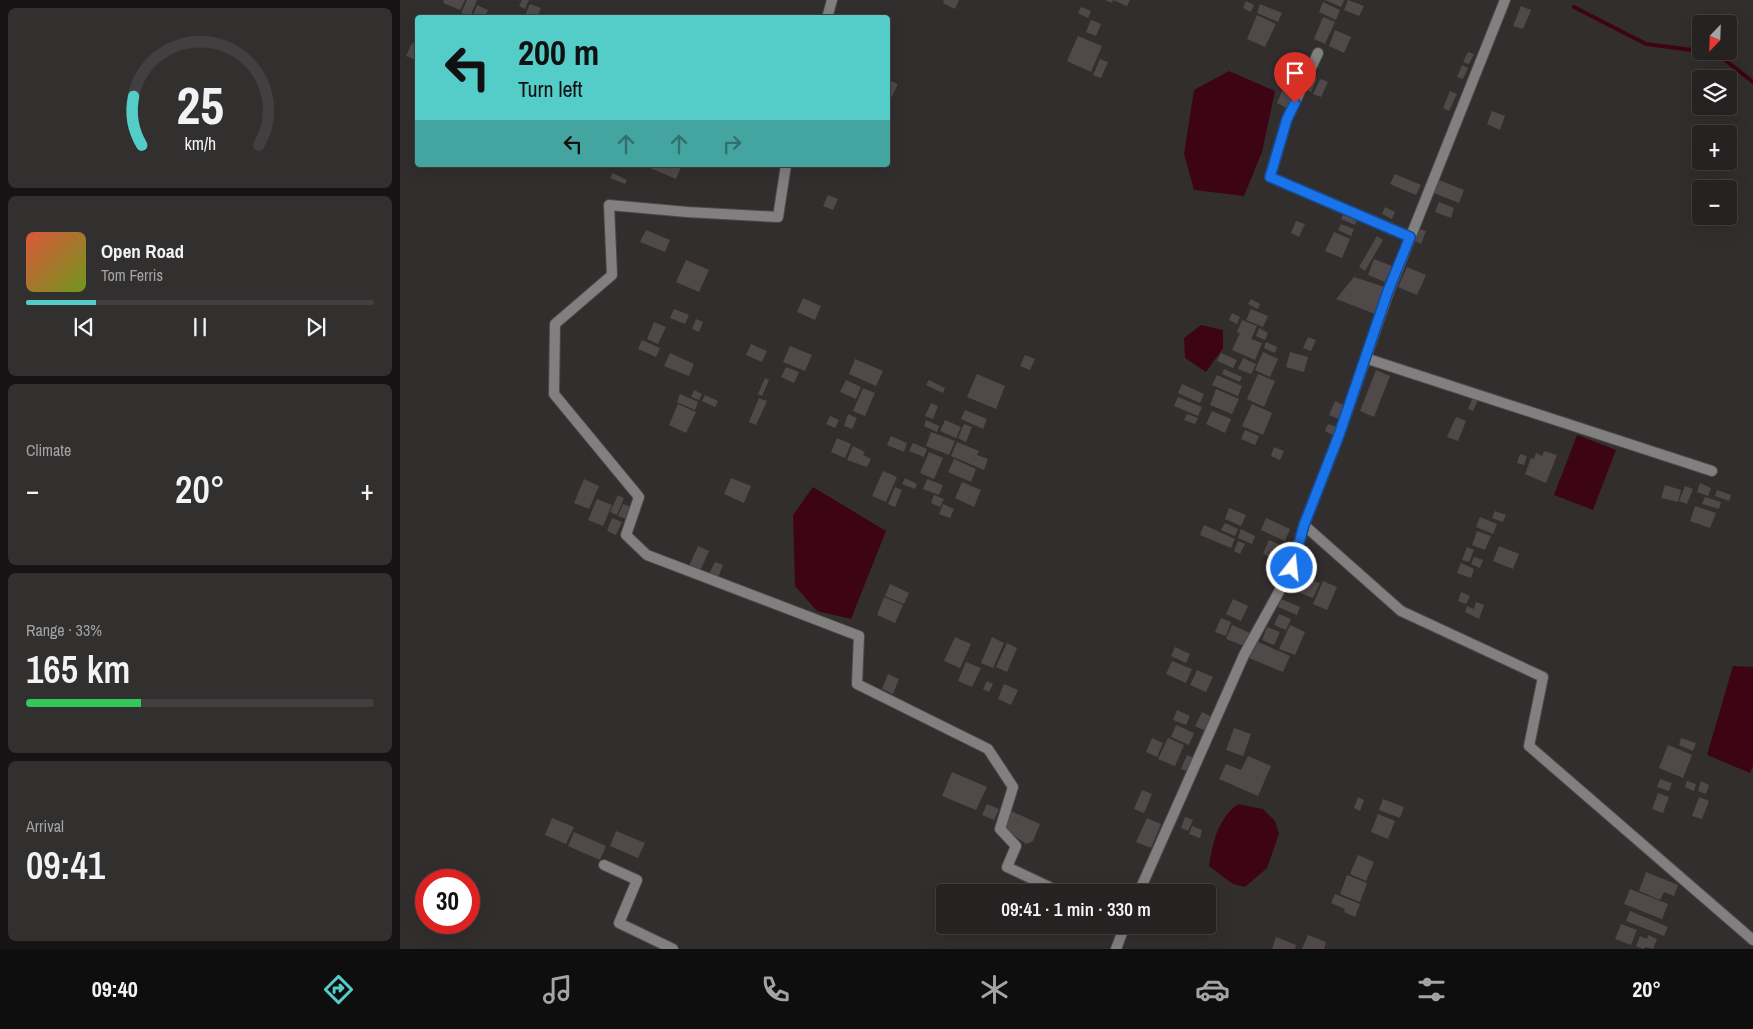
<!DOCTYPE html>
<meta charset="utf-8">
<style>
body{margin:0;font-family:"Archivo Narrow",sans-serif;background:#322f2f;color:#f1f3f6;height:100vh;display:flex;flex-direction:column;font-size:19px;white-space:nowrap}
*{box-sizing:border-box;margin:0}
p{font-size:16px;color:#a4a4a5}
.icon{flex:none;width:28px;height:28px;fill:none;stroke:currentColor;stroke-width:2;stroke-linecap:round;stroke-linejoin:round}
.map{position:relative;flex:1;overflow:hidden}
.details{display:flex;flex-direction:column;gap:8px;padding:8px;background:#151313;width:400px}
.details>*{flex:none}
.top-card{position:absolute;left:15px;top:15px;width:475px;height:152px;border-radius:5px;box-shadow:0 5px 20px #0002,0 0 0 1px #423f40;background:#54cdc8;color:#111;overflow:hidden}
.needle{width:32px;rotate:203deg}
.buttons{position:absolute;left:1292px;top:15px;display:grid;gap:10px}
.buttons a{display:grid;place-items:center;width:45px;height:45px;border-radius:5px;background:#262222;box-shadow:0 5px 20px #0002,0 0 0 1px #423f40;font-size:25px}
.speed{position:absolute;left:15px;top:869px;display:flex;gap:10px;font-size:25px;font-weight:700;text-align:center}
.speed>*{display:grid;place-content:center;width:65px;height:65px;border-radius:50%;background:#262222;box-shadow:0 5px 20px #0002,0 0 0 1px #423f40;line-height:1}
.speed .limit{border:8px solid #d22;background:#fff;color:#111}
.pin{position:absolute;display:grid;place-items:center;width:42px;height:42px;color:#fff;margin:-51px -21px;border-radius:50% 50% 50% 0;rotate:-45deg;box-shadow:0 0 5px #0007}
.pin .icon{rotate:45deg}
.me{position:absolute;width:55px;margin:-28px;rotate:16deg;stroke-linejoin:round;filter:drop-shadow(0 0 4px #0008)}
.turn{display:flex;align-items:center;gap:18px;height:105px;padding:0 20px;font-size:22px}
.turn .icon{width:65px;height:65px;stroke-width:2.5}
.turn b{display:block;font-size:35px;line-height:42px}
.lanes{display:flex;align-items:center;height:48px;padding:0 20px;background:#0003;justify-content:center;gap:25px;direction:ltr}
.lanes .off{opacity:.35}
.big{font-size:38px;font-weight:600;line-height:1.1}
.details .card{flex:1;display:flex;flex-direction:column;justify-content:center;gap:8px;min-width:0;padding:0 18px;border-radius:8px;background:#322f2f}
.details .dial{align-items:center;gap:0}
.dial svg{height:130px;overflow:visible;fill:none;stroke:#423f40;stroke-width:7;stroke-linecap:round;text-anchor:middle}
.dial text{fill:#f1f3f6;stroke:none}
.song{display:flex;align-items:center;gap:15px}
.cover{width:60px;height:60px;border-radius:8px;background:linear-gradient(135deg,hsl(10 70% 55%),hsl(80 70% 35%))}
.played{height:5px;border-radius:2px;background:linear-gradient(90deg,#54cdc8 20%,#423f40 20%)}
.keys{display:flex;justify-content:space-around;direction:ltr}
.heat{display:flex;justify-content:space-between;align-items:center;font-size:28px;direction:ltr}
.charge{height:8px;border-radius:4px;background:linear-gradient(90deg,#34c759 33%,#423f40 0)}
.trip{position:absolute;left:536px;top:884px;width:280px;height:50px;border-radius:5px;background:#262222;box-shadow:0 5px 20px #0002,0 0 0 1px #423f40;font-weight:600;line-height:50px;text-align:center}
.menu{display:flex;height:80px;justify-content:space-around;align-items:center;background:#0f0e0e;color:#a4a4a5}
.menu .icon{width:35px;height:35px}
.menu .current{color:#54cdc8}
.menu b{font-size:22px;color:#f1f3f6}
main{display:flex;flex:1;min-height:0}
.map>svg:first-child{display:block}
.water{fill:#3d0414}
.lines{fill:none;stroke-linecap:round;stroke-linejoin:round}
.stream{stroke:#3d0414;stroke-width:4}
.building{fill:#4f4949}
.street-casing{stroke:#4e4949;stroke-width:12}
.street{stroke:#817f7f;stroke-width:10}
.route-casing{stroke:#114b97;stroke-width:12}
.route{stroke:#1a73e8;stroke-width:9}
</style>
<main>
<section class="details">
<div class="card dial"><svg viewBox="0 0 100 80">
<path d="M14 69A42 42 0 1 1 86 69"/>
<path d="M14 69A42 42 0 0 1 9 39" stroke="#54cdc8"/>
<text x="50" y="56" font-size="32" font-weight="700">25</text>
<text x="50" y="72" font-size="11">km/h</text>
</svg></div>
<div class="card">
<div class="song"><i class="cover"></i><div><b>Open Road</b><p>Tom Ferris</p></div></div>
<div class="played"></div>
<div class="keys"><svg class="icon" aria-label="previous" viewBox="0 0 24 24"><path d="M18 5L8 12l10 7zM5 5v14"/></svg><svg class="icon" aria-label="pause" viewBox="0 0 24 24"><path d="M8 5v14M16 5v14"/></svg><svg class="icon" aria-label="next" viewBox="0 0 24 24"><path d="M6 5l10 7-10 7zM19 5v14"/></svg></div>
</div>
<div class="card"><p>Climate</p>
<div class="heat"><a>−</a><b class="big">20°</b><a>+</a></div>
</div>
<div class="card"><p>Range · 33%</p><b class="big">165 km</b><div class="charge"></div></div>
<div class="card"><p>Arrival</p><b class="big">09:41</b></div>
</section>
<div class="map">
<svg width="1353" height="949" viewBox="0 0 1353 949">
<rect width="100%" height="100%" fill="#332e2e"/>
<path class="water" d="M829 71 875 91 862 152 844 196 794 190 784 154 794 90Z
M801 325 823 330V348L806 372 785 358 784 338Z
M1177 435 1216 450 1193 510 1154 495Z
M413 487 486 531 451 619 417 611 395 586 393 515Z
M1333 666 1353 667V766L1350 773 1307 755Z
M838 804 863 809 875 821 879 834 867 868 845 887 833 884 809 866C813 842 817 820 838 804Z"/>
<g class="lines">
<path class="stream" d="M1174 7 1246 44 1316 53 1353 82"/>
</g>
<path class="building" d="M44 0H65L60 10 43 3Z
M67 0H77L70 17 61 13Z
M122 0H129L125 9 119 6Z
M544 0H559L555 9 543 3Z
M705 0H730L727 6 713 0 712 3Z
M925 0H944L941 7Z
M948 0 964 6 959 16 944 10Z
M846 1 854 5 851 12 843 8Z
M923 2 940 10 936 20 919 12Z
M130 4 141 8 137 18H131L125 15Z
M860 4 882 13 878 22 857 13Z
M77 5 88 10 85 18H72Z
M1121 6 1131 10 1123 29 1113 26Z
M681 7 691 11 688 18 678 13Z
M857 15 876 24 865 47 847 39Z
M923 17 935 22 925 44 914 39Z
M691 20 701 24 696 36 686 32Z
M935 30 951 37 944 53 929 46Z
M678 36 702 46 691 72 667 61Z
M12 43 18 45V61L6 56Z
M1068 52 1074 54 1069 64 1063 62Z
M700 59 708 62 701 78 693 75Z
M1062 65 1068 68 1063 79 1057 77Z
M910 76 917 79 911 92 905 89Z
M920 79 928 82 921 97 913 94Z
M488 80 498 84 491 98 488 96Z
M882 91 895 97 889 109 877 103Z
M1050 91 1057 94 1049 111 1043 108Z
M1092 111 1105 116 1100 130 1087 124Z
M251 165H282L276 179 250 168Z
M213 173 227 180 225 184 210 178Z
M995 174 1021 185 1016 195 990 184Z
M1039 180 1064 190 1059 203 1034 193Z
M428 195 438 199 433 210 423 206Z
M1039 202 1054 208 1051 218 1035 212Z
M985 207 995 212 992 219 982 214Z
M944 213 957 219 955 225 941 219Z
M896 221 905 224 899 237 891 233Z
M941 224 954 229 951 236 938 230Z
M1020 229 1026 231 1021 244 1015 241Z
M246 230 270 240 265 252 240 242Z
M934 232 950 239 942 258 925 251Z
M977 236 983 240 965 271 959 267Z
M974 259 992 266 985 282 968 275Z
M286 260 309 270 299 292 276 282Z
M1007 267 1026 275 1017 295 998 287Z
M954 277 985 287 975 314 936 299Z
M403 298 421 306 415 320 397 312Z
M851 299 860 304 858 309 848 304Z
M274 309 289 315 285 324 270 318Z
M851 309 868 316 863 327 846 320Z
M832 313 840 317 837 324 829 320Z
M296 319 303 322 299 332 292 329Z
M842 320 857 326 851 339 862 343 855 360 832 350 840 333 837 332Z
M254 322 266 327 258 344 247 339Z
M859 328 868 333 865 340 856 336Z
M908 337 916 340 911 351 903 348Z
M242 340 260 348 256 357 238 349Z
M866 342 877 347 875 353 864 348Z
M351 344 367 351 362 362 346 355Z
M390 346 412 355 405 371 383 362Z
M863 352 878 359 870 377 855 370Z
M890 352 908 357 904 372 886 367Z
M270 353 294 364 289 376 264 366Z
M821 353 837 360 833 368 817 361Z
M625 355 635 359 630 370 620 366Z
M843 358 856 364 851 374 838 369Z
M455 359 483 371 476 386 449 374Z
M386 367 399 372 394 383 381 377Z
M824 369 842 377 840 382 822 374Z
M976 370 990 376 974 417 960 411Z
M577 374 605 386 596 409 567 397Z
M858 374 875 381 864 407 847 399Z
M817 375 842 386 838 396 812 385Z
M365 378 369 380 362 396 358 394Z
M446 380 461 387 456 399 440 392Z
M529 380 545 388 543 393 526 385Z
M782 384 804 394 800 403 778 393Z
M463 388 475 393 465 416 453 411Z
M816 389 839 399 832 414 810 405Z
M294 390 302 394 299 400 291 397Z
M280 394 298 402 295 410 277 402Z
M305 395 318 401 315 407 302 401Z
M778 397 802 407 798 416 774 406Z
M1073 397 1078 400 1073 411 1068 409Z
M359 398 367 401 356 425 349 422Z
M935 401 945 406 939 419 929 415Z
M531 403 538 406 533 419 525 416Z
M278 404 296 412 286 433 269 425Z
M852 404 872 413 863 435 842 426Z
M565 410 587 419 583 429 561 419Z
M812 411 831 419 825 433 806 424Z
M448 414 457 418 452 429 444 426Z
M787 414 798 418 795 424 784 420Z
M430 416 439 420 435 428 426 424Z
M1056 417 1066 421 1058 441 1047 437Z
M526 420 539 426 537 432 524 426Z
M545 420 561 427 556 438 540 431Z
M564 424 572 427 566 442 558 438Z
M928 424 937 427 933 435 925 431Z
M845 430 859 436 855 445 841 439Z
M531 432 555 441 549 455 526 446Z
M491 436 507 443 504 452 487 445Z
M437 438 451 444 445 458 431 452Z
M557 442 579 451 577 455 588 459 584 470 551 456Z
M513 443 527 449 524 457 509 451Z
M453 446 465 452 463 455 471 459 467 467 447 460Z
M874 447 884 451 880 460 871 456Z
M1144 451 1157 455 1146 483 1125 474 1131 458 1134 459 1136 453 1142 456Z
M529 452 543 458 534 479 520 473Z
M1120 454 1127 456 1124 465 1117 463Z
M554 459 576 469 571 482 548 472Z
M483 471 497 477 486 502 472 496Z
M331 478 351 486 344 503 324 494Z
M505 478 517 484 515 489 502 484Z
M184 479 199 486 189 509 174 503Z
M527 479 543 485 539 495 523 489Z
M562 482 581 490 574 507 555 498Z
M1300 483 1311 488 1308 496 1297 492Z
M1265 485 1281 490 1278 502 1261 498Z
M1285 486 1293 489 1287 504 1279 501Z
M495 487 502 490 495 507 488 504Z
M1317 490 1331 495 1329 501 1315 496Z
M218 495 224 498 217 515 210 512Z
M534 495 544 499 540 507 531 503Z
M1305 497 1321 502 1319 509 1302 504Z
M197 499 212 505 203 526 188 520Z
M223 504 231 507 226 519 218 516Z
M543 504 554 509 550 518 539 514Z
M1295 506 1316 513 1310 528 1290 521Z
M829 508 846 515 841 526 825 519Z
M1095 511 1106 515 1103 522 1092 518Z
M1080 517 1097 524 1093 534 1076 527Z
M212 518 222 522 216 535 207 531Z
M866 518 890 529 885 541 861 530Z
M825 523 838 529 835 536 821 530Z
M804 525 835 539 831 548 800 535Z
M841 529 855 536 852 544 838 538Z
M1077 531 1091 536 1085 550 1072 545Z
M869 540 893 551 887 565 863 554Z
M838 541 845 544 840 554 834 551Z
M298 546 309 551 300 571 289 566Z
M1099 546 1119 554 1113 569 1093 561Z
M1067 547 1074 550 1069 562 1062 560Z
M1074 557 1083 560 1080 568 1071 564Z
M315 562 323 565 318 578 309 574Z
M1061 563 1074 569 1071 578 1057 573Z
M906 578 920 583 913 598 900 593Z
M923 581 937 587 927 610 913 604Z
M490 584 509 593 504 604 485 596Z
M1061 592 1070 596 1066 604 1058 601Z
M484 597 503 605 495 623 477 615Z
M833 599 848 606 841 621 826 614Z
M881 599 900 607 897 615 878 607Z
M1076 602 1084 605 1079 619 1065 612 1067 606 1074 609Z
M879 614 891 619 886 630 874 625Z
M821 618 831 622 826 636 815 632Z
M832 625 850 633 844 646 826 639Z
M890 625 905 632 895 655 879 649Z
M867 627 880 632 874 645 862 640Z
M555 637 571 644 560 668 544 661Z
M592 637 604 643 593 668 581 663Z
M856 641 890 656 883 672 849 658Z
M607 643 617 648 607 672 596 667Z
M775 647 790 654 786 663 771 656Z
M772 661 792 669 786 683 766 674Z
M566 662 581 668 572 687 558 681Z
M797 670 813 677 806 692 790 685Z
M488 674 499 679 493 694 482 689Z
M587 681 593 684 589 692 583 689Z
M604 684 618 690 611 705 598 699Z
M777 710 790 716 786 725 773 720Z
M802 712 812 717 806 731 795 726Z
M776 725 794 733 789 745 771 737Z
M834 728 851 734 843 756 826 750Z
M752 738 763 743 757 757 746 752Z
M768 738 784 745 775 766 758 759Z
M1281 738 1296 743 1293 751 1279 745Z
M1268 745 1292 755 1283 778 1259 768Z
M787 755 796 759 790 772 781 769Z
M848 756 871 766 858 796 819 779 826 764 841 770Z
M552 772 587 787 576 810 542 796Z
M1260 779 1272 783 1269 791 1257 787Z
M1287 781 1296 784 1294 791 1285 787Z
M1301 781 1309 785 1306 794 1298 791Z
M742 790 752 794 744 813 734 809Z
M1258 793 1269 797 1263 813 1252 809Z
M958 797 964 800 960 811 954 808Z
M1299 797 1309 801 1302 819 1292 816Z
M983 799 1004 807 1000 818 979 810Z
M587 804 599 809 594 820 582 815Z
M611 811 640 824 633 841 626 844 604 828Z
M978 814 995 821 988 839 971 832Z
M785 817 793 820 788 831 781 828Z
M152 818 174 827 166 844 145 835Z
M747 818 761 824 751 848 736 842Z
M792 826 802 830 800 838 789 834Z
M216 831 245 843 238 858 210 846Z
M174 832 206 846 200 860 168 846Z
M958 855 974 862 966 881 950 874Z
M1246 872 1278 885 1274 896 1264 892 1260 900 1239 891Z
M947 875 967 883 960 902 940 894Z
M1230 889 1268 904 1262 919 1224 904Z
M935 894 960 904 955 917 944 912 945 909 931 903Z
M1230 911 1268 927 1264 936 1226 921Z
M1221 924 1237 930 1231 945 1215 939Z
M908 935 926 942 924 949H902Z
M1248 935 1257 939 1253 949 1246 947 1243 949 1236 946 1240 936 1247 939Z
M876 937 896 945 895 949H872Z"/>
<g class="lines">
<g class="street-casing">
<path id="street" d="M427 18 432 0
M918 53 887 119 870 177 1010 237
M386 165 378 217 287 212 209 205 212 275 155 324 154 394 239 497 226 535 247 555 459 636 457 684 588 749 613 787 600 829 616 846 607 867 660 892
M965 358 1312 471
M904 525 1001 611 1143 677 1129 746 1353 940
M204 865 237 880 219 923 273 949
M739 892 844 655 892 568 904 525 939 435 989 291 1105 0
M716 949 725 925"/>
</g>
<use href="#street" class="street"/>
</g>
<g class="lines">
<g class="route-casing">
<path id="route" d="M892 568 904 525 939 435 988 291 1010 237 870 177 887 119 895 103"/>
</g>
<use href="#route" class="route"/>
</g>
</svg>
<div class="buttons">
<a><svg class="needle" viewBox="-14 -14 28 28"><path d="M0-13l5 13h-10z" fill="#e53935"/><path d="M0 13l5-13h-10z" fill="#a4a4a5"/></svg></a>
<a><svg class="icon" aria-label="layers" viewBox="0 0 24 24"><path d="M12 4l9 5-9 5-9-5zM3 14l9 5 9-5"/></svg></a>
<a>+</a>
<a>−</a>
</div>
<div class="speed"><div class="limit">30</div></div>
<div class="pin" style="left:895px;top:103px;background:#d93025"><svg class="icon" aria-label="arrive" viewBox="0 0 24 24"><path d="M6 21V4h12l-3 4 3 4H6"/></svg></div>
<svg class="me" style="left:892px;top:568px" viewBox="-20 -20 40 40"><circle r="17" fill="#1a73e8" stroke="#fff" stroke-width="3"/><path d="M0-11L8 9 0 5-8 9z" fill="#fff"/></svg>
<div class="trip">09:41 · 1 min · 330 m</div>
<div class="top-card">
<div class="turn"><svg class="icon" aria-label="left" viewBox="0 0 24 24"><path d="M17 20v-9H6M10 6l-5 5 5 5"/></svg><div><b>200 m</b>Turn left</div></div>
<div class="lanes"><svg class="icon" aria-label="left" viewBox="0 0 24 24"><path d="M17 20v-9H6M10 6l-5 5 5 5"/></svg><svg class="icon off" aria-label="ahead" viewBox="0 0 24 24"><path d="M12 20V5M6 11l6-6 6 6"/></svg><svg class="icon off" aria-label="ahead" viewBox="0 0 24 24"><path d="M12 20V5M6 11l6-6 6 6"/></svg><svg class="icon off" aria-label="right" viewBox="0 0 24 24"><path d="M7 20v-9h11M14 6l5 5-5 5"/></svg></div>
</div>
</div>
</main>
<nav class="menu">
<b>09:40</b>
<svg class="icon current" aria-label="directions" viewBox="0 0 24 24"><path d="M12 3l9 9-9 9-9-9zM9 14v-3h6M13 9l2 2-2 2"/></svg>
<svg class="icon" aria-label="music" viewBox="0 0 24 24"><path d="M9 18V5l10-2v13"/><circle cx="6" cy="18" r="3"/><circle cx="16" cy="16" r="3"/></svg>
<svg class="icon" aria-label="phone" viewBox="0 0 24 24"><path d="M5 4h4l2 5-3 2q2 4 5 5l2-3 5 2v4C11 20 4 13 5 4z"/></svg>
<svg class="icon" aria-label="climate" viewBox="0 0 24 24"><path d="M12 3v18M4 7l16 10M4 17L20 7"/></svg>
<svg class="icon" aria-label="car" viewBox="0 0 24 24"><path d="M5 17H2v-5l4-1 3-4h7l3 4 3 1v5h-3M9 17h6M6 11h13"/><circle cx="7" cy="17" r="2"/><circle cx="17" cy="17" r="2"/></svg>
<svg class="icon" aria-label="filters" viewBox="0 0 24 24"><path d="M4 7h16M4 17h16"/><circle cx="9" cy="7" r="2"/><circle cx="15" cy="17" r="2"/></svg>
<b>20°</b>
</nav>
